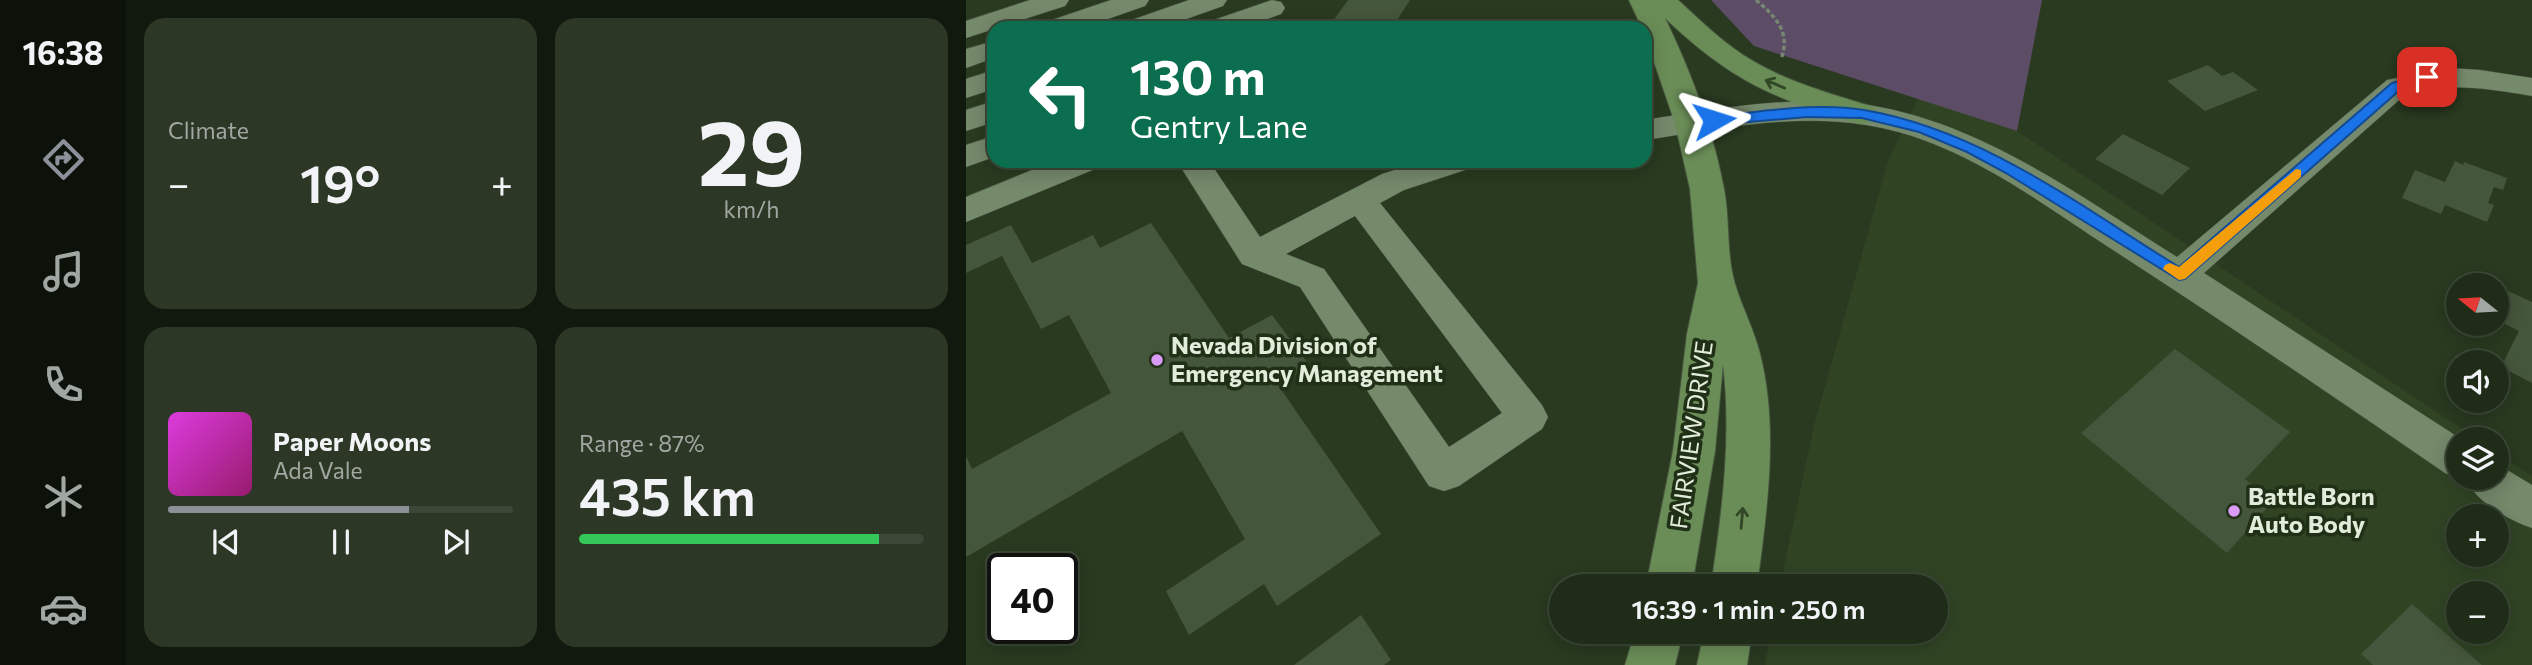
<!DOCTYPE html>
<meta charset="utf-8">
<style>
body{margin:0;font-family:Commissioner,sans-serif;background:#2c3825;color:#f1f3f6;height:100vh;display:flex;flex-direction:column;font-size:26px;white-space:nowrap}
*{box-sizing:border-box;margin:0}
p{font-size:23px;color:#a1a7a2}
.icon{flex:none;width:38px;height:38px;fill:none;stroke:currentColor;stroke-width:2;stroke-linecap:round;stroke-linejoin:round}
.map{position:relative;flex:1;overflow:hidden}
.drawer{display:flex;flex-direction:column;gap:18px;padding:18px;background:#11180d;width:840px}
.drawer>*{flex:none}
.banner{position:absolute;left:21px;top:21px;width:665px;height:147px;border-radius:21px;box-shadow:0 4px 18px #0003,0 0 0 2px #3c4837;background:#0b6e4f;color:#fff;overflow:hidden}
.needle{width:46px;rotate:288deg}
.fabs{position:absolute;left:1480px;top:273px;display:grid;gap:14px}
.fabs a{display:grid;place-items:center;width:63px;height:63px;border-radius:50%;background:#1f2c18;box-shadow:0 4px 18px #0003,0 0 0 2px #3c4837;font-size:35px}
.speed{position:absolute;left:21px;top:553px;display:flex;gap:14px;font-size:35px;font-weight:700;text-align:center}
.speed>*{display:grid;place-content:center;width:91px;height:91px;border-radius:50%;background:#1f2c18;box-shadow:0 4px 18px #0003,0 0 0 2px #3c4837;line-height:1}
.speed .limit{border:4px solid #111;border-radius:10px;background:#fff;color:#111}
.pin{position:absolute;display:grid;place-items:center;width:60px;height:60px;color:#fff;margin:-30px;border-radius:14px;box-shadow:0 4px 10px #0006}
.me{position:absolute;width:77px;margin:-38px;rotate:84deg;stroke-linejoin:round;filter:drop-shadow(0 0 5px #0008)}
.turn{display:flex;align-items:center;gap:24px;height:147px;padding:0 28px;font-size:32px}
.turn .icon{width:91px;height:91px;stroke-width:2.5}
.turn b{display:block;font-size:49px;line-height:60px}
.big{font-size:52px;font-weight:600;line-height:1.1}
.drawer .card{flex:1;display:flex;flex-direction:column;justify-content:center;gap:10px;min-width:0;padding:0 24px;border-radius:21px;background:#2c3825}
.drawer .dial{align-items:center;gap:0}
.dial b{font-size:91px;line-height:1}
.song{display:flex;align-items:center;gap:21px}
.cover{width:84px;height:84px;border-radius:10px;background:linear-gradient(135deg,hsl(300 70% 55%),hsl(320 70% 35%))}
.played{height:7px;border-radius:4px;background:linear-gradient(90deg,#8c9099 70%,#3c4837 70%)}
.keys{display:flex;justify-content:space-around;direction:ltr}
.heat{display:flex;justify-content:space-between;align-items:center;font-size:38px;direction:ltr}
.charge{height:10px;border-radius:5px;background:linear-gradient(90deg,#34c759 87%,#3c4837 0)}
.drawer .tiles{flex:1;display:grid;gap:18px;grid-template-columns:repeat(2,1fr)}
.trip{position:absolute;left:583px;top:574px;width:399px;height:70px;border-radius:35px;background:#1f2c18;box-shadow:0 4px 18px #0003,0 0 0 2px #3c4837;font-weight:600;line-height:70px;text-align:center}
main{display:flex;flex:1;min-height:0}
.tabs{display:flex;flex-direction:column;width:126px;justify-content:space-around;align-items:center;background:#0c120a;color:#a1a7a2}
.tabs .icon{width:49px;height:49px}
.tabs .on{color:#8c9099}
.tabs b{font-size:32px;color:#f1f3f6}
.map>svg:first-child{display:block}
.built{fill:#304424;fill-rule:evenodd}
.green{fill:#5d4c66}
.building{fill:#44563b}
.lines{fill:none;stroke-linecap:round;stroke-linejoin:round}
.minor-casing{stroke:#47563f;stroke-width:1}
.major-casing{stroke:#47563f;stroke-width:2}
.path{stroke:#778670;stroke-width:3.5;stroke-dasharray:4.5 2.5;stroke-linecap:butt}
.minor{fill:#75896b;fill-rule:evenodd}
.major{fill:#6a8d57;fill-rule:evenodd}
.oneway{stroke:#324726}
.route{fill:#1a73e8;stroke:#114b97;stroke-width:2}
.slow{fill:#f59e0b}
.poi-dot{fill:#da9af7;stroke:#203016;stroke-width:2.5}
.labels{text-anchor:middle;stroke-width:7;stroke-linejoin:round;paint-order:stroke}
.poi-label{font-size:24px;font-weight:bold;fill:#e1ecdb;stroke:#203016;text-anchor:start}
.street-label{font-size:24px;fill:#e1ecdb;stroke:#203016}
</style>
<main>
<nav class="tabs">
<b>16:38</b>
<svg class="icon on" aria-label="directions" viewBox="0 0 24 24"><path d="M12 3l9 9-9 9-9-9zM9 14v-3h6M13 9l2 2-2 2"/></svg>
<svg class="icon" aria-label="music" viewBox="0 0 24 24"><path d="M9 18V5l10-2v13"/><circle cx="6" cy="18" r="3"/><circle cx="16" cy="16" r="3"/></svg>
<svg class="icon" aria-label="phone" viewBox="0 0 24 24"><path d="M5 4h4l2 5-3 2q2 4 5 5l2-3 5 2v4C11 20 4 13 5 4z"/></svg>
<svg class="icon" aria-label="climate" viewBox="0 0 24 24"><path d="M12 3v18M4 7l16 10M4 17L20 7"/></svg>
<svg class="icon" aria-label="car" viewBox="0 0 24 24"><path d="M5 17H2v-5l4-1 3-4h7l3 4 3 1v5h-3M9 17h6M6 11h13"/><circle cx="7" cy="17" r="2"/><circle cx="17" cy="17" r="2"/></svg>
</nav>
<section class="drawer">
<div class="tiles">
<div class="card"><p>Climate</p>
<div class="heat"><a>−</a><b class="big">19°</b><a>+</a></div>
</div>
<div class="card dial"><b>29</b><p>km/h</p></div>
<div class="card">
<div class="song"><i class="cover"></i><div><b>Paper Moons</b><p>Ada Vale</p></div></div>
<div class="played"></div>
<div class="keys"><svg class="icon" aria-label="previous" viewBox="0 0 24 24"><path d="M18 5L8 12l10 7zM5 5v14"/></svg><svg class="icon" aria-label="pause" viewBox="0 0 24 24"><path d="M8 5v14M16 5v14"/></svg><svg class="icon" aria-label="next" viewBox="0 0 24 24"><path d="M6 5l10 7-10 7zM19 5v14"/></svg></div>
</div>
<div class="card"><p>Range · 87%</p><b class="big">435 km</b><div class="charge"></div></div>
</div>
</section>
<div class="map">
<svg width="1566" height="665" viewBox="0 0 1566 665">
<rect width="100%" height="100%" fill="#293a20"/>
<path class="built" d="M952 98 1051 131 1511 439H1493V478H1531V453L1566 476V665H799L805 632H970V586H814L848 426 922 161ZM1493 516H1531V555H1493ZM1493 593H1531V632H1493Z"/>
<path class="green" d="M745 0H1076L1051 131 788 46Z"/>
<path class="building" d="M382 0H444L426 28H362Z
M1242 65 1256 76 1267 72 1292 90 1239 111 1201 81Z
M1157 134 1224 168 1196 195 1129 159Z
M1489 161 1497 165 1498 162 1541 178 1537 190 1528 187 1522 203 1528 205 1521 222 1479 205 1475 214 1436 198 1449 170 1479 182Z
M185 223 263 338 306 315 344 366 312 385 415 534 311 606 298 584 223 635 200 591 279 539 216 431 0 557V456L6 469 145 393 103 315 75 329 36 256 0 273V245L45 225 66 263 127 235 134 248Z
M1542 291 1566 302V383L1535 367 1553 331 1531 320V311Z
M1209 349 1324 432 1279 479 1307 501 1261 553 1115 433Z
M1446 604 1516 665H1407L1395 654Z
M395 615 425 660 418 665H328Z"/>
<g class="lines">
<g class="minor-casing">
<path id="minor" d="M64 0H103L99 6 0 38V21Z
M145 0H183L179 6 116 28H76L80 22Z
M223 0H261L257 6 195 28H156L160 22Z
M306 0 315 2 319 8 315 14 277 28H238L242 22Z
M28 41V58L0 68V49Z
M1483 68 1514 70 1566 78V96C1524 89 1483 82 1441 93L1238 273 1495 439H1493V478L1479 473C1368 397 1257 321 1144 248 1069 199 991 139 900 125 827 113 751 129 679 140V120C743 110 810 98 875 102 1001 111 1108 193 1211 257L1421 80Z
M28 70V89L0 98V79Z
M28 101V122L0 131V110Z
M28 136V157L0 167V145Z
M88 161H134L129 169 0 222V197Z
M211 161H243L294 237 416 174 457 161H507L502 169 438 190 414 203 576 405 582 417 576 429 493 486 478 491 463 486 334 287 276 264ZM389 216 536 413 483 447 358 269 320 254Z
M1531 464 1566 485V528C1542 520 1509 501 1499 478H1531Z"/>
</g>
<g class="major-casing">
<path id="major" d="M663 0H712C736 22 759 45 787 61 824 83 866 94 907 107L912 114 907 121 896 124C810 101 764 80 699 18 725 72 747 130 758 189 764 219 760 254 769 284 776 308 788 329 794 354 813 428 801 511 791 586H745C756 512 766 439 757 364L749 451 726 586H680L707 451 721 334 732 283 724 189 709 123 679 36V28H676Z
M669 632H717L709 665H659Z
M738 632H786L781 665H731Z"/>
</g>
<path class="path" d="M790 0C810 17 825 32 815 59"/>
<use href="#minor" class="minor"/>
<use href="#major" class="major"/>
</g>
<defs><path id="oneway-shaft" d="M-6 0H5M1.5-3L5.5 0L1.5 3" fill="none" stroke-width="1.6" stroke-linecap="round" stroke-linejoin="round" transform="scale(1.75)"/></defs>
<g class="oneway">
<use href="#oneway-shaft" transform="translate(809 84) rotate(-157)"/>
<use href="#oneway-shaft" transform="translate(776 518) rotate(-85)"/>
</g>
<path class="route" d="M1461 73 1466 74V80L1435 89 1219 279 1213 280 1040 173 1001 152 953 132 896 118 841 117 748 125 742 120 748 116C797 112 850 102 898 110 1016 130 1114 206 1213 267L1426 83Z"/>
<path class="slow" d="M1330 169 1335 170V177L1219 279 1213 280 1197 269 1199 265 1204 263 1213 267Z"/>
<g class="poi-dot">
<circle cx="191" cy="360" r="7"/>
<circle cx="1268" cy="511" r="7"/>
</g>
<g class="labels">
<g class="poi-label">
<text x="205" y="354">Nevada Division of<tspan x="205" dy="28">Emergency Management</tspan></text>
<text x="1282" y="505">Battle Born<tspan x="1282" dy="28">Auto Body</tspan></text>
</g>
<g class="street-label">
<text transform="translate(726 435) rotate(-82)" y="8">FAIRVIEW DRIVE</text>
</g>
</g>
</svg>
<div class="fabs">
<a><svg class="needle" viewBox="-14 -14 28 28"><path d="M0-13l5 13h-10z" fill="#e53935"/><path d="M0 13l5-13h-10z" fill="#a1a7a2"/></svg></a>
<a><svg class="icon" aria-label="sound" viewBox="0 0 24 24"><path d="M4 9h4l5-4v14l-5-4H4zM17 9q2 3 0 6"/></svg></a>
<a><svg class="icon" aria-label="layers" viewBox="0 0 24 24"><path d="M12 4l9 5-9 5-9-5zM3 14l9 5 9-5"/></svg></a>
<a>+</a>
<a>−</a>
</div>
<div class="speed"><div class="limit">40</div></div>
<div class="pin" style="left:1461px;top:77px;background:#d93025"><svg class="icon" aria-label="arrive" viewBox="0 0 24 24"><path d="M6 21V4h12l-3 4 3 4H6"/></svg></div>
<svg class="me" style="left:748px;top:120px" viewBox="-20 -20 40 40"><path d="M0-17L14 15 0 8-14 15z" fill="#1a73e8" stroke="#fff" stroke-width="4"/></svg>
<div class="trip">16:39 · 1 min · 250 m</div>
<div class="banner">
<div class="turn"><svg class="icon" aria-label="left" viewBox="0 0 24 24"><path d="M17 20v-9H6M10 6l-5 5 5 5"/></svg><div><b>130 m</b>Gentry Lane</div></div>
</div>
</div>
</main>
